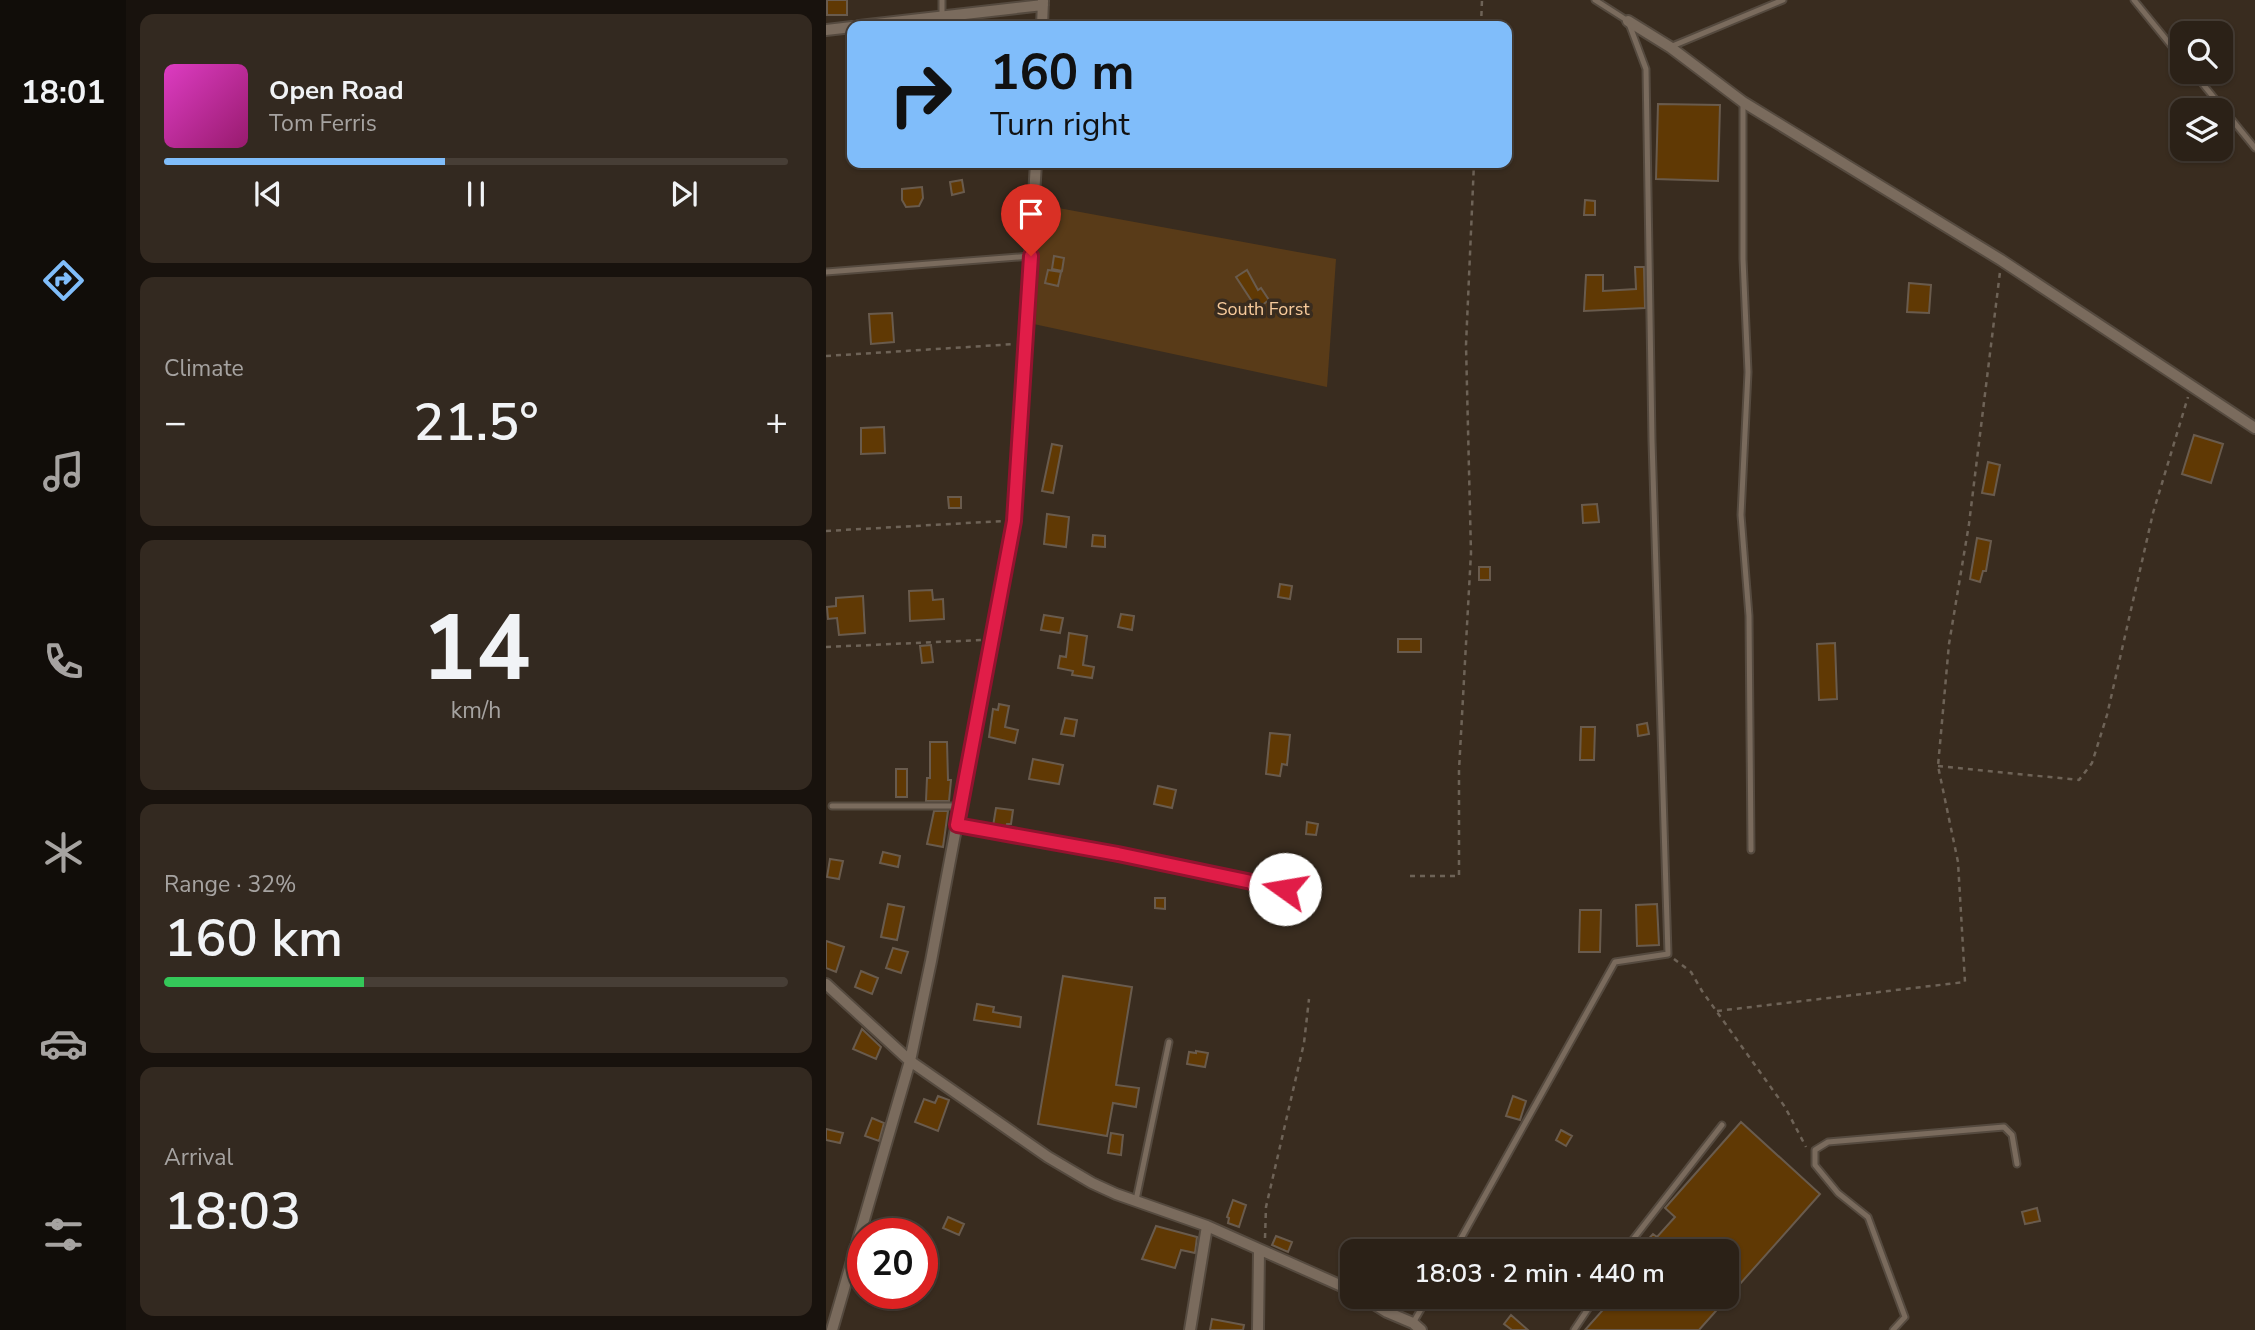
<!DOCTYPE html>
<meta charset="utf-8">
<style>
body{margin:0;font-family:"Nunito Sans",sans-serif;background:#332920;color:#f1f3f6;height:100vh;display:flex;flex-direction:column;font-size:26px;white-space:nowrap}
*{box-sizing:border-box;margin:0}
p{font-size:23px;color:#a6a3a1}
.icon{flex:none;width:38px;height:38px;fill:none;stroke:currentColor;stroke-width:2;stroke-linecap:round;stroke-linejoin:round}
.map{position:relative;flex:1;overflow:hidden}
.details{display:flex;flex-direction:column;gap:14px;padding:14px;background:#18120d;width:700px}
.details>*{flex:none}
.top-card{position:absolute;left:21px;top:21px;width:665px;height:147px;border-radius:14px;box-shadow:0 2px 5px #0004,0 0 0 2px #473e36;background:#80bdfa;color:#111;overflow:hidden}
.buttons{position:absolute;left:1344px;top:21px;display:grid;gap:14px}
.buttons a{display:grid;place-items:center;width:63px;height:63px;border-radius:14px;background:#2b2117;box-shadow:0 2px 5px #0004,0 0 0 2px #473e36;font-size:35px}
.speed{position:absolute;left:21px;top:1218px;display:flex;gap:14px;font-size:35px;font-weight:700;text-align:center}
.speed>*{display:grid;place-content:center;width:91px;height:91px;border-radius:50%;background:#2b2117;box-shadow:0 2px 5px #0004,0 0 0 2px #473e36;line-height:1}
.speed .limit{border:10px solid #d22;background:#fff;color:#111}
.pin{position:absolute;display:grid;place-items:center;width:60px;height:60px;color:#fff;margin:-72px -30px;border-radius:50% 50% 50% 0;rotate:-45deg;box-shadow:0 0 7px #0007}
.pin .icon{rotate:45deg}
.me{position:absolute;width:77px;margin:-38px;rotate:283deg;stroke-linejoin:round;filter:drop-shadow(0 0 5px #0008)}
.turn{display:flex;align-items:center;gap:24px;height:147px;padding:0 28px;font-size:32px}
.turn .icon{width:91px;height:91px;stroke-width:2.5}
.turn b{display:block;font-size:49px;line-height:60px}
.big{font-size:52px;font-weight:600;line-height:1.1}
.details .widget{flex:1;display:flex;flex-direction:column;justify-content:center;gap:10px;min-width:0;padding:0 24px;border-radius:14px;background:#332920}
.details .dial{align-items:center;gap:0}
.dial b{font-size:91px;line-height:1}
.song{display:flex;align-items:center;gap:21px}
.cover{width:84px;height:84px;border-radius:10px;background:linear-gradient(135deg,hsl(310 70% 55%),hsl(320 70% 35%))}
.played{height:7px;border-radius:4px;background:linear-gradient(90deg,#80bdfa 45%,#473e36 45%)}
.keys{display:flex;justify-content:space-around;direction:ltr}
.heat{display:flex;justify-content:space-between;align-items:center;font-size:38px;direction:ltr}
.charge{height:10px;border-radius:5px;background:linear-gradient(90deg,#34c759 32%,#473e36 0)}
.trip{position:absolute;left:514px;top:1239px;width:399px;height:70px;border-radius:14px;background:#2b2117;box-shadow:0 2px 5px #0004,0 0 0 2px #473e36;font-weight:600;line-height:70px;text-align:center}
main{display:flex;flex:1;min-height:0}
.tab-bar{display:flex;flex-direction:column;width:126px;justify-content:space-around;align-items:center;background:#110d09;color:#a6a3a1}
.tab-bar .icon{width:49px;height:49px}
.tab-bar .current{color:#80bdfa}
.tab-bar b{font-size:32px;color:#f1f3f6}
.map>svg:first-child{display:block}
.green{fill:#593b18}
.building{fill:#603904;stroke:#695b4d;stroke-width:2}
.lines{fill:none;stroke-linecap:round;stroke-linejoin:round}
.service-casing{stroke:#554a3f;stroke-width:9}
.minor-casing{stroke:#554a3f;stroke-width:14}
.path{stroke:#6e6357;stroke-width:2.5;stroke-dasharray:5 5;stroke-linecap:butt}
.service{stroke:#7a6b5d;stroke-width:5}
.minor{stroke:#7a6b5d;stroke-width:10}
.route-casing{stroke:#92132f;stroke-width:18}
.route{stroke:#e11d48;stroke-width:12}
.labels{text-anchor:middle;stroke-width:7;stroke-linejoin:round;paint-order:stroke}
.park-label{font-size:18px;fill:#f7ca9b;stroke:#392c1f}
</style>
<main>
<nav class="tab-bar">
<b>18:01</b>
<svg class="icon current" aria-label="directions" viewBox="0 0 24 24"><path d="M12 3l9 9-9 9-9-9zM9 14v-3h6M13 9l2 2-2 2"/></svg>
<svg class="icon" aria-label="music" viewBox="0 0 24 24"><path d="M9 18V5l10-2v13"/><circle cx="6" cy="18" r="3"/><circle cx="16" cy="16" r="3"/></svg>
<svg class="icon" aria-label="phone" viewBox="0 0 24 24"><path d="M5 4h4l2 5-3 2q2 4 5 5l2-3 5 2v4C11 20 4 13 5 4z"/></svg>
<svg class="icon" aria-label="climate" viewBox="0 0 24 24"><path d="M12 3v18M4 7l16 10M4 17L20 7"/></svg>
<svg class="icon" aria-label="car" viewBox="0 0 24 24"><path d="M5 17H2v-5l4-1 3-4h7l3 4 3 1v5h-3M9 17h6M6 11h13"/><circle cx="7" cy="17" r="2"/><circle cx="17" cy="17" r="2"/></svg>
<svg class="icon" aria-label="filters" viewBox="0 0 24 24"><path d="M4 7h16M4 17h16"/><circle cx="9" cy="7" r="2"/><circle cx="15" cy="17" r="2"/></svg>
</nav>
<section class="details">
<div class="widget">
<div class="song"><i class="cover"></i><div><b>Open Road</b><p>Tom Ferris</p></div></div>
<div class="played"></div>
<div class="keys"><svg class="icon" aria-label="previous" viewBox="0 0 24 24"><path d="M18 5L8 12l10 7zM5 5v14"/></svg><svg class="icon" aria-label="pause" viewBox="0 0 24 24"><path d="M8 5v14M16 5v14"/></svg><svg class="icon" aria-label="next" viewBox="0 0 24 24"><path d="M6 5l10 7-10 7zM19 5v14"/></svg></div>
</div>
<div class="widget"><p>Climate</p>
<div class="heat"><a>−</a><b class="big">21.5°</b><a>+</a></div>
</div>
<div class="widget dial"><b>14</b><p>km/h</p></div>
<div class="widget"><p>Range · 32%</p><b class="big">160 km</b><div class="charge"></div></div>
<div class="widget"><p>Arrival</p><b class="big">18:03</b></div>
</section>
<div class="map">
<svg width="1429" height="1330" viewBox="0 0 1429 1330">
<rect width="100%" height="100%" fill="#392c1f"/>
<path class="green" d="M216 205 510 259 501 387 203 323Z"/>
<path class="building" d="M1 0H21V15H1Z
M832 104 894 105 892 181 830 179Z
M136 180 138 192 126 195 124 182Z
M96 187 97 198 93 206 80 207 76 200V189Z
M759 200 769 201V215H758Z
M228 256 238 258 236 271 226 269Z
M809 267H818L819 308 758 311 760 275H777V291L810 289Z
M222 270 235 272 232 286 219 283Z
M421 270 432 290 435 288 443 300 431 309 410 277Z
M1083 283 1105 285 1103 313 1081 312Z
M66 313 68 342 45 344 43 314Z
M58 427 59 453 35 454V428Z
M1368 435 1397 444 1385 483 1356 474Z
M226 444 236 446 227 493 216 491Z
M1162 462 1174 465 1168 495 1156 493Z
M122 497H135V508H123Z
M771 504 773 522 757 523 756 505Z
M221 514 243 517 240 547 218 544Z
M267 535 279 536V547L266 546Z
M1151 538 1165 541 1160 571H1157L1154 582 1144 579Z
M653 567H664V580H653Z
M454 584 466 586 464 599 452 597Z
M106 590 107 600 117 599 118 619 84 621 83 591Z
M37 596 39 633 13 635 11 618 2 619 1 607 10 606V598Z
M295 614 308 616 306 630 292 627Z
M218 615 237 618 234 633 215 630Z
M243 633 261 636 257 665 268 667 266 678 246 675 247 671 232 668 234 656 240 657Z
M572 639H595V652H572Z
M1009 643 1011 699 993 700 991 644Z
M105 645 107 662 96 663 94 646Z
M173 704 183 706 179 727 192 730 189 743 163 737 167 709 172 710Z
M239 718 251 720 248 736 235 734Z
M821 723 823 734 812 736 811 725Z
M755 727H769L768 760H754Z
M444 733 464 735 461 765 456 764 454 776 440 774Z
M104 742H121L122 780H125L123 801H100L101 778H104Z
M207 759 237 765 233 784 203 779Z
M70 769H81V797H70Z
M332 786 350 790 346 808 328 804Z
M170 808 187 810 185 824H181L180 829 167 826Z
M108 811H122L117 847 101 844Z
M481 822 492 824 490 835 480 834Z
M57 852 74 856 72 867 54 863Z
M4 859 17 861 13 879 1 877Z
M329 898H339V909L329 908Z
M62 904 78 907 71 940 55 937Z
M831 904 833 945 811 946 810 905Z
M754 910H775L774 952H753Z
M0 941 18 947 10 972 0 968Z
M67 948 82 952 75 973 60 968Z
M35 971 52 978 46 994 29 987Z
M237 976 306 987 290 1085 313 1088 310 1107 287 1103 281 1136 212 1124Z
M151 1004 168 1007 167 1012 195 1017 194 1027 148 1020Z
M36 1029 55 1047 50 1059 27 1049Z
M370 1051 382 1053 379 1067 361 1064 363 1052 370 1053Z
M112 1096 123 1100 112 1131 89 1122 98 1099 109 1103Z
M687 1096 700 1101 694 1120 680 1116Z
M46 1118 58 1123 53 1141 39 1136Z
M915 1122 994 1194 873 1330H759L776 1311 772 1308 782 1297H901V1251H811L827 1234 831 1237 849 1217 839 1208Z
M0 1129 17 1133 14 1143 0 1140Z
M735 1130 746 1136 740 1146 730 1140Z
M285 1133 297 1135 295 1155 282 1153Z
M407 1200 420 1205 413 1227 402 1223 403 1218 401 1217Z
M1211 1208 1214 1221 1199 1224 1196 1212Z
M122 1217 138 1224 133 1235 117 1228Z
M330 1226 371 1237 369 1253 355 1250 349 1268 316 1259Z
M450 1236 466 1242 462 1252 446 1245Z
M685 1315 702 1330H686L678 1324Z
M386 1319 418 1325 417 1330H384Z"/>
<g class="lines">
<g class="service-casing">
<path id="service" d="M116 0V16
M1308 0 1356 59
M844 47 957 0
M1367 72 1429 148
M917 102V259L922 372 915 515 923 616 925 850
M0 272 205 256
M6 806H134
M131 825 292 854 459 889
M310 1200 343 1042
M628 1251 789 962 842 954 826 441 820 69 802 21 769 0
M798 1251 896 1125
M587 1323 602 1297
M748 1330 770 1297
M1067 1330 1079 1317 1042 1217 1012 1193 989 1165V1150L1002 1142 1178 1127 1186 1135 1191 1164"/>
</g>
<g class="minor-casing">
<path id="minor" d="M802 21 844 47 917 102 1175 260 1429 428
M33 26 217 5
M216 26 217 1
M0 30 26 27
M0 984 84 1061 222 1157 266 1183 290 1194 381 1226 527 1291
M537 1297 561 1312 587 1323 595 1330
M6 1330 84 1061 105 961 188 521 210 163
M364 1330 381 1226
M432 1330 433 1251"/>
</g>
<path class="path" d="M655 26 656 0
M0 356 189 344
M0 531 177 521
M0 647 155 640
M1112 766 1253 780 1266 763 1281 715 1327 513 1362 397
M584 876H633V770L645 553 640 345 648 163
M848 959 865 972 876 991 959 1107 980 1147
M891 1011 1139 982 1132 862 1112 766 1123 644 1143 524 1174 272
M439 1238 440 1207 478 1043 483 999"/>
<use href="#service" class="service"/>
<use href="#minor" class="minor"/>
</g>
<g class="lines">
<g class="route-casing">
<path id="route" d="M205 256 188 521 131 825 292 854 459 889"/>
</g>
<use href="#route" class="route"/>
</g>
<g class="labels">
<g class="park-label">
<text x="437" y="315">South Forst</text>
</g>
</g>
</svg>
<div class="buttons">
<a><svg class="icon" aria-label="search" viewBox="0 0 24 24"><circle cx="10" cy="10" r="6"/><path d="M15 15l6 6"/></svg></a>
<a><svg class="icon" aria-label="layers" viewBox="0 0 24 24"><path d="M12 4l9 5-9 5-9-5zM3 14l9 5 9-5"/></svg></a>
</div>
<div class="speed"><div class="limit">20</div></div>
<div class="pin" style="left:205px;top:256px;background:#d93025"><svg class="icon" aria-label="arrive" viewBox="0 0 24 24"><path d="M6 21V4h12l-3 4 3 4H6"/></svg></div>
<svg class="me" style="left:459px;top:889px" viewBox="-20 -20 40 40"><circle r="19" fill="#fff"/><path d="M0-13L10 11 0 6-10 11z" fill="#e11d48"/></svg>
<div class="trip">18:03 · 2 min · 440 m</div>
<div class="top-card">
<div class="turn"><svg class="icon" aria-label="right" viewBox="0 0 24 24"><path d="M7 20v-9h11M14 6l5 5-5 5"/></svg><div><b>160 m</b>Turn right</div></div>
</div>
</div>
</main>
